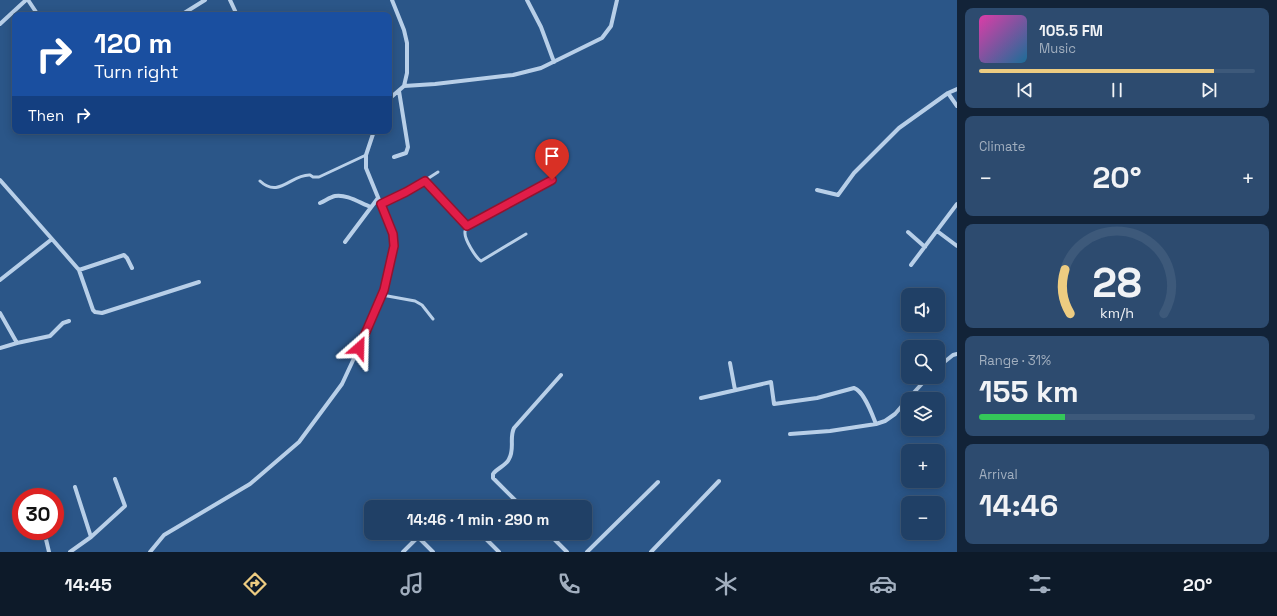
<!DOCTYPE html>
<meta charset="utf-8">
<style>
body{margin:0;font-family:"Space Grotesk",sans-serif;background:#2d4b6f;color:#f1f3f6;height:100vh;display:flex;flex-direction:column;font-size:15px;white-space:nowrap}
*{box-sizing:border-box;margin:0}
p{font-size:13px;color:#a2afbf}
.icon{flex:none;width:22px;height:22px;fill:none;stroke:currentColor;stroke-width:2;stroke-linecap:round;stroke-linejoin:round}
.map{position:relative;flex:1;overflow:hidden}
.panel{display:flex;flex-direction:column;gap:8px;padding:8px;background:#122338;width:320px}
.panel>*{flex:none}
.guide{position:absolute;left:12px;top:12px;width:380px;height:122px;border-radius:8px;box-shadow:0 2px 10px #0003,0 0 0 1px #3d597a;background:#1a4fa0;color:#fff;overflow:hidden}
.buttons{position:absolute;left:901px;top:288px;display:grid;gap:8px}
.buttons a{display:grid;place-items:center;width:44px;height:44px;border-radius:8px;background:#204066;box-shadow:0 2px 10px #0003,0 0 0 1px #3d597a;font-size:20px}
.speed{position:absolute;left:12px;top:488px;display:flex;gap:8px;font-size:20px;font-weight:700;text-align:center}
.speed>*{display:grid;place-content:center;width:52px;height:52px;border-radius:50%;background:#204066;box-shadow:0 2px 10px #0003,0 0 0 1px #3d597a;line-height:1}
.speed .limit{border:6px solid #d22;background:#fff;color:#111}
.pin{position:absolute;display:grid;place-items:center;width:34px;height:34px;color:#fff;margin:-41px -17px;border-radius:50% 50% 50% 0;rotate:-45deg;box-shadow:0 0 4px #0007}
.pin .icon{rotate:45deg}
.me{position:absolute;width:44px;margin:-22px;rotate:25deg;stroke-linejoin:round;filter:drop-shadow(0 0 3px #0008)}
.turn{display:flex;align-items:center;gap:14px;height:84px;padding:0 16px;font-size:18px}
.turn .icon{width:52px;height:52px;stroke-width:2.5}
.turn b{display:block;font-size:28px;line-height:34px}
.then{display:flex;align-items:center;height:38px;padding:0 16px;background:#0003;gap:8px;font-size:15px}
.big{font-size:30px;font-weight:700;line-height:1.1}
.panel .widget{flex:1;display:flex;flex-direction:column;justify-content:center;gap:6px;min-width:0;padding:0 14px;border-radius:8px;background:#2d4b6f}
.panel .dial{align-items:center;gap:0}
.dial svg{height:104px;overflow:visible;fill:none;stroke:#3d597a;stroke-width:7;stroke-linecap:round;text-anchor:middle}
.dial text{fill:#f1f3f6;stroke:none}
.song{display:flex;align-items:center;gap:12px}
.cover{width:48px;height:48px;border-radius:6px;background:linear-gradient(135deg,hsl(320 70% 55%),hsl(200 70% 35%))}
.played{height:4px;border-radius:2px;background:linear-gradient(90deg,#edcc81 85%,#3d597a 85%)}
.keys{display:flex;justify-content:space-around;direction:ltr}
.heat{display:flex;justify-content:space-between;align-items:center;font-size:22px;direction:ltr}
.charge{height:6px;border-radius:3px;background:linear-gradient(90deg,#34c759 31%,#3d597a 0)}
.trip{position:absolute;left:364px;top:500px;width:228px;height:40px;border-radius:8px;background:#204066;box-shadow:0 2px 10px #0003,0 0 0 1px #3d597a;font-weight:700;line-height:40px;text-align:center}
.tab-bar{display:flex;height:64px;justify-content:space-around;align-items:center;background:#0d1a29;color:#a2afbf}
.tab-bar .icon{width:28px;height:28px}
.tab-bar .selected{color:#edcc81}
.tab-bar b{font-size:18px;color:#f1f3f6}
main{display:flex;flex:1;min-height:0}
.map>svg:first-child{display:block}
.lines{fill:none;stroke-linecap:round;stroke-linejoin:round}
.service{stroke:#b8cfe8;stroke-width:3}
.minor{stroke:#b8cfe8;stroke-width:4}
.route-casing{stroke:#92132f;stroke-width:10}
.route{stroke:#e11d48;stroke-width:7}
</style>
<main>
<div class="map">
<svg width="957" height="552" viewBox="0 0 957 552">
<rect width="100%" height="100%" fill="#2b5688"/>
<g class="lines">
<path class="service" d="M260 181C279 199 291 174 310 175L313 177H319L366 155
M425 181 467 226 552 180
M381 204 407 192 438 172
M467 226C466 229 465 230 465 232 464 239 476 258 481 261L526 234
M382 295 415 301 422 305 433 319"/>
<path class="minor" d="M28 0 38 15
M230 0 237 15
M527 0 541 27 554 62
M181 15 205 0
M0 24 26 0
M404 86 435 84 513 75 541 68 602 38 611 26 617 0
M948 93 957 106
M389 99 404 86 407 73V43L404 30 392 0
M394 157 406 153 408 147 399 91
M0 180 52 239 0 280
M817 190 838 195 854 173 899 128 948 93 957 89
M320 203C325 201 330 197 335 196 347 194 360 203 371 207
M937 231 957 246
M908 232 925 247
M52 239 79 270 93 310 95 312 102 313 199 282
M345 242 378 198
M911 265 957 204
M79 270 124 255 127 258 132 268
M0 313 17 343 0 348
M17 343 50 336 63 323 69 321
M730 363 735 390
M938 367 953 355 957 354
M701 398 771 382 774 404 817 398 854 388C864 391 872 414 876 424
M908 399 928 377
M790 434 830 431 876 424 885 421 895 414 908 399
M75 487 91 537
M522 507 493 478V474C497 468 506 466 509 459 515 449 509 438 514 428L561 375
M44 531 49 552
M422 533 418 537 433 552
M480 533 499 552
M548 533 567 552
M70 552 91 537 125 506 115 479
M150 552 164 535 250 484 299 442 342 384 370 324 384 290 394 246 393 234 366 168V155L374 131
M403 552 418 537
M587 552 658 482
M651 552 719 481"/>
</g>
<g class="lines">
<g class="route-casing">
<path id="route" d="M359 348 384 290 394 246 393 234 381 204 406 192 425 181 467 226 552 180"/>
</g>
<use href="#route" class="route"/>
</g>
</svg>
<div class="buttons">
<a><svg class="icon" aria-label="sound" viewBox="0 0 24 24"><path d="M4 9h4l5-4v14l-5-4H4zM17 9q2 3 0 6"/></svg></a>
<a><svg class="icon" aria-label="search" viewBox="0 0 24 24"><circle cx="10" cy="10" r="6"/><path d="M15 15l6 6"/></svg></a>
<a><svg class="icon" aria-label="layers" viewBox="0 0 24 24"><path d="M12 4l9 5-9 5-9-5zM3 14l9 5 9-5"/></svg></a>
<a>+</a>
<a>−</a>
</div>
<div class="speed"><div class="limit">30</div></div>
<div class="pin" style="left:552px;top:180px;background:#d93025"><svg class="icon" aria-label="arrive" viewBox="0 0 24 24"><path d="M6 21V4h12l-3 4 3 4H6"/></svg></div>
<svg class="me" style="left:359px;top:348px" viewBox="-20 -20 40 40"><path d="M0-17L14 15 0 8-14 15z" fill="#e11d48" stroke="#fff" stroke-width="4"/></svg>
<div class="trip">14:46 · 1 min · 290 m</div>
<div class="guide">
<div class="turn"><svg class="icon" aria-label="right" viewBox="0 0 24 24"><path d="M7 20v-9h11M14 6l5 5-5 5"/></svg><div><b>120 m</b>Turn right</div></div>
<div class="then">Then<svg class="icon" aria-label="right" viewBox="0 0 24 24"><path d="M7 20v-9h11M14 6l5 5-5 5"/></svg></div>
</div>
</div>
<section class="panel">
<div class="widget">
<div class="song"><i class="cover"></i><div><b>105.5 FM</b><p>Music</p></div></div>
<div class="played"></div>
<div class="keys"><svg class="icon" aria-label="previous" viewBox="0 0 24 24"><path d="M18 5L8 12l10 7zM5 5v14"/></svg><svg class="icon" aria-label="pause" viewBox="0 0 24 24"><path d="M8 5v14M16 5v14"/></svg><svg class="icon" aria-label="next" viewBox="0 0 24 24"><path d="M6 5l10 7-10 7zM19 5v14"/></svg></div>
</div>
<div class="widget"><p>Climate</p>
<div class="heat"><a>−</a><b class="big">20°</b><a>+</a></div>
</div>
<div class="widget dial"><svg viewBox="0 0 100 80">
<path d="M14 69A42 42 0 1 1 86 69"/>
<path d="M14 69A42 42 0 0 1 10 35" stroke="#edcc81"/>
<text x="50" y="56" font-size="32" font-weight="700">28</text>
<text x="50" y="72" font-size="11">km/h</text>
</svg></div>
<div class="widget"><p>Range · 31%</p><b class="big">155 km</b><div class="charge"></div></div>
<div class="widget"><p>Arrival</p><b class="big">14:46</b></div>
</section>
</main>
<nav class="tab-bar">
<b>14:45</b>
<svg class="icon selected" aria-label="directions" viewBox="0 0 24 24"><path d="M12 3l9 9-9 9-9-9zM9 14v-3h6M13 9l2 2-2 2"/></svg>
<svg class="icon" aria-label="music" viewBox="0 0 24 24"><path d="M9 18V5l10-2v13"/><circle cx="6" cy="18" r="3"/><circle cx="16" cy="16" r="3"/></svg>
<svg class="icon" aria-label="phone" viewBox="0 0 24 24"><path d="M5 4h4l2 5-3 2q2 4 5 5l2-3 5 2v4C11 20 4 13 5 4z"/></svg>
<svg class="icon" aria-label="climate" viewBox="0 0 24 24"><path d="M12 3v18M4 7l16 10M4 17L20 7"/></svg>
<svg class="icon" aria-label="car" viewBox="0 0 24 24"><path d="M5 17H2v-5l4-1 3-4h7l3 4 3 1v5h-3M9 17h6M6 11h13"/><circle cx="7" cy="17" r="2"/><circle cx="17" cy="17" r="2"/></svg>
<svg class="icon" aria-label="filters" viewBox="0 0 24 24"><path d="M4 7h16M4 17h16"/><circle cx="9" cy="7" r="2"/><circle cx="15" cy="17" r="2"/></svg>
<b>20°</b>
</nav>
